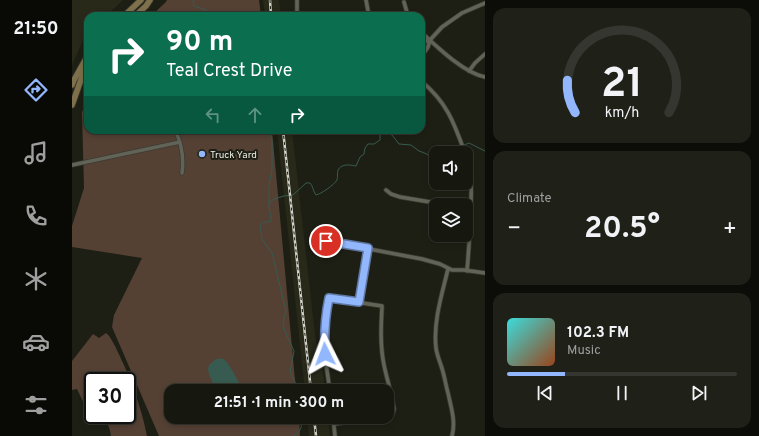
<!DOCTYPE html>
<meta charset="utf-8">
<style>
body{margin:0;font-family:Overpass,sans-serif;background:#1f2018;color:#f1f3f6;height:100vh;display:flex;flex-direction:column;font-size:15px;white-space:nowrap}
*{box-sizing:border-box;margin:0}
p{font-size:13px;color:#9e9f9e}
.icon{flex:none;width:22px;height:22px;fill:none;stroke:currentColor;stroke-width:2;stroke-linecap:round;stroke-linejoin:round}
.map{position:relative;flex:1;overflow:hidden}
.details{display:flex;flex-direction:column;gap:8px;padding:8px;background:#0c0d08;width:274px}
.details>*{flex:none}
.hud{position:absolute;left:12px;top:12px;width:341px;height:122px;border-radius:12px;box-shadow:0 2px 6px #0003,0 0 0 1px #35362f;background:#0b6e4f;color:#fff;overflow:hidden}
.tools{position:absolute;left:357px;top:146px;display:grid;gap:8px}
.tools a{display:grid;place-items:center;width:44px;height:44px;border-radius:8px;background:#16170f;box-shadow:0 2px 6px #0003,0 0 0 1px #35362f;font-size:20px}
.speed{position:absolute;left:12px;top:372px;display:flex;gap:8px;font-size:20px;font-weight:700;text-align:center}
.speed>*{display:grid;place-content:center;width:52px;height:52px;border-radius:50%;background:#16170f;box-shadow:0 2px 6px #0003,0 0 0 1px #35362f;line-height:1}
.speed .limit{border:2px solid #111;border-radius:6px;background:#fff;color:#111}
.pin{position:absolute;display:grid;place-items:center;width:34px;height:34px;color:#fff;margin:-17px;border:2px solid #fff;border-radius:50%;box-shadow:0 1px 4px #0007}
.me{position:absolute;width:44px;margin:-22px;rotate:357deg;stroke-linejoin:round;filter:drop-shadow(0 0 3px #0008)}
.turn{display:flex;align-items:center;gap:14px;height:84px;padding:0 16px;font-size:18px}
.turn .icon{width:52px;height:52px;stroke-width:2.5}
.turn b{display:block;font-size:28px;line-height:34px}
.lanes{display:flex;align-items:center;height:38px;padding:0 16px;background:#0003;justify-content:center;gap:20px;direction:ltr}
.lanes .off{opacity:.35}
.big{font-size:30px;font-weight:700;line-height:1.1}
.details .widget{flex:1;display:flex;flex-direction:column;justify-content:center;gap:6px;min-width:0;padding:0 14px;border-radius:12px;background:#1f2018}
.details .dial{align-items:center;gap:0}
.dial svg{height:104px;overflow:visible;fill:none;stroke:#35362f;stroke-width:7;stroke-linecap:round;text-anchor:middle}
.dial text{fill:#f1f3f6;stroke:none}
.song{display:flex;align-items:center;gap:12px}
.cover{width:48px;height:48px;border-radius:6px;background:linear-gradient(135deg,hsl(180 70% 55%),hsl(20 70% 35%))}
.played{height:4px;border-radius:2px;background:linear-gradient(90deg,#92b7fd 25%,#35362f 25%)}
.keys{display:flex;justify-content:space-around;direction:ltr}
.heat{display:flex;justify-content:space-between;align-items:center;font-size:22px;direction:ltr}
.trip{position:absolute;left:92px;top:384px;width:230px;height:40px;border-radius:12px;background:#16170f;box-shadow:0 2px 6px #0003,0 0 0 1px #35362f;font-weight:700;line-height:40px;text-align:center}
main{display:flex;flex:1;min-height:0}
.tabs{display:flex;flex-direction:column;width:72px;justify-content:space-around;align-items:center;background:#090906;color:#9e9f9e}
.tabs .icon{width:28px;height:28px}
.tabs .on{color:#92b7fd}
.tabs b{font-size:18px;color:#f1f3f6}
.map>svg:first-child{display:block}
.built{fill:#282919}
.green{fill:#554034}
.water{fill:#375b50}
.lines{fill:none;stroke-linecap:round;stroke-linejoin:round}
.stream{stroke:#375b50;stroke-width:1}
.street-casing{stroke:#3a3a34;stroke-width:5}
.secondary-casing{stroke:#3a3a34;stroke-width:7}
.street{stroke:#616356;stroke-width:3.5}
.secondary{stroke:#7d704b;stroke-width:5.5}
.rail-casing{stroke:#d1d2c9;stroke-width:2.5}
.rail{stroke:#1e1f14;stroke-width:1;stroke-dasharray:3;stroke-linecap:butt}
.route-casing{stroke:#5f77a4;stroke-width:10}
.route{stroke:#92b7fd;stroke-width:7}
.poi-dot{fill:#92b7fd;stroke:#1e1f14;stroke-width:1.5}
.labels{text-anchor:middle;stroke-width:4;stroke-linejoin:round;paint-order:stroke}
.poi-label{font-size:10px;fill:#ecede5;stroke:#1e1f14;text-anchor:start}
</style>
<main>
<nav class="tabs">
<b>21:50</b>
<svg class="icon on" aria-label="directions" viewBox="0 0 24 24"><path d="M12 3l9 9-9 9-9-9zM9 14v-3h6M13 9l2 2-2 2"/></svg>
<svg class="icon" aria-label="music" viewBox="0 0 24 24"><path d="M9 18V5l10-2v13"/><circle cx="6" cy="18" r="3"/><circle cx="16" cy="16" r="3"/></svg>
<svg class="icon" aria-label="phone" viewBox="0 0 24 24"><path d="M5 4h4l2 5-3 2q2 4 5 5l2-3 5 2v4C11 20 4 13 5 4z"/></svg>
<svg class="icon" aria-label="climate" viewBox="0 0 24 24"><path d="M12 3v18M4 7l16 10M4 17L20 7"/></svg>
<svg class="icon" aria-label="car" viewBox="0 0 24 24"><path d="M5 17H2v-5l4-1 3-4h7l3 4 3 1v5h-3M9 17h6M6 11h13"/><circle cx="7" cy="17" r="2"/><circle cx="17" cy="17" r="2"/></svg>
<svg class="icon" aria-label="filters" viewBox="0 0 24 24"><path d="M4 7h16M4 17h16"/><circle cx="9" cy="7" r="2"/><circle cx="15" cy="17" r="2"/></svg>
</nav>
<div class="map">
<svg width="413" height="436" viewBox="0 0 413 436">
<rect width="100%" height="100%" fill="#1e1f14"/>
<path class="built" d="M0 0H51L34 16H16V34L12 38 0 65Z
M191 0H207L209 16H193Z
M205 130H220L243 335 251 374 253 391H233Z
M235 417H256L258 436H237Z"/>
<path class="green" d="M95 0H187L189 16H79L94 2Z
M16 99V130H200L224 391H99V417H227L228 436H87L40 327 42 315 70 258 0 247V226L12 188 10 112Z
M34 333C38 336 40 341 43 346 57 374 69 405 75 436H39C38 428 35 422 31 415H55V381H21V407L15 410 5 389 0 390V361L21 334 27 338Z"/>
<path class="water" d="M144 359C147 359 149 358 151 359 157 362 165 379 168 385L169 388 165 391H144L137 374 136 369 137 365Z"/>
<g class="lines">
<path class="stream" d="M121 0 122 6 134 10 137 16
M197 130 200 140V170L197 185V202
M392 145 397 143 413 151
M375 153 383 146 389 145
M227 391 226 388 218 372 222 351 212 329 211 321 214 311 200 253 190 239 188 226 190 222H198C201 216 196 210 197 203L202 199 212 196 221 195 234 183H238C241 186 241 191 244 195 249 194 262 185 265 180 266 177 265 173 266 170 270 163 278 165 284 166L288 157 292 154 293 148 296 144H302L308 140V135L314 133 320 135 327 144 339 145 347 151 355 154 359 159 364 160
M222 436C230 431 230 425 230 417"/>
<g class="street-casing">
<path id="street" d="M225 0V16
M294 0 297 16
M332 2 336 16
M349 32C365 47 392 73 413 77
M349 45 351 42 358 40
M349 57 356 47 358 40 370 27 390 13 413 3
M397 71 403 63 413 54
M349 81C375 102 382 123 393 153
M103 130C110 144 112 158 110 173
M394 155C401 173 399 189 399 208 398 229 397 249 395 271
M0 165 108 142
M314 190 319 194 328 197 370 204 390 205
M248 242H260L350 259 368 264 380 270H392L413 273
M376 269C370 294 361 322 364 348 365 356 369 364 371 372 373 379 374 386 376 393 379 407 384 422 380 436
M287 302 296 248
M258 391C255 370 251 350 252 329 252 318 255 308 257 298L310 306C309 326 308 346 312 365 315 380 320 394 322 409L321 413 315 415
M261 417 263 436
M262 424 292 420 306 417"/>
</g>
<g class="secondary-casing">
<path id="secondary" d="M52 16 69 0
M63 16 74 6 78 0
M0 85 2 80 16 55
M0 105 11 74 16 66"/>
</g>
<use href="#street" class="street"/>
<use href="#secondary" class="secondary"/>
<g class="rail-casing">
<path id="rail" d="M198 0 199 16
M211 130 239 391
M242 417 244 436"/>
</g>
<use href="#rail" class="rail"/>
</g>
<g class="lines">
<g class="route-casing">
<path id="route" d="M253 354C252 334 253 317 257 298L287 302 296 248 254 241"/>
</g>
<use href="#route" class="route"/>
</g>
<circle class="poi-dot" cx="130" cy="154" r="4"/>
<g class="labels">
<g class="poi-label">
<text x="138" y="158">Truck Yard</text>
</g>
</g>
</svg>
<div class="tools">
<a><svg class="icon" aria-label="sound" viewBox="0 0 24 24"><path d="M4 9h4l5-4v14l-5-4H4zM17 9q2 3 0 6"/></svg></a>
<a><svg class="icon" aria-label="layers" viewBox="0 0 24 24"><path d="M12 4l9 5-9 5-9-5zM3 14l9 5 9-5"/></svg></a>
</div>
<div class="speed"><div class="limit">30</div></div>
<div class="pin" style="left:254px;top:241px;background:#d93025"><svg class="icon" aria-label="arrive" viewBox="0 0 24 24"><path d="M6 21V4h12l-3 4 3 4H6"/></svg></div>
<svg class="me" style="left:253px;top:354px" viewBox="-20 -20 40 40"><path d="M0-17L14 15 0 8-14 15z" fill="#92b7fd" stroke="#fff" stroke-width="4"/></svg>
<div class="trip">21:51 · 1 min · 300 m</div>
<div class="hud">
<div class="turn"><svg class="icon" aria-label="right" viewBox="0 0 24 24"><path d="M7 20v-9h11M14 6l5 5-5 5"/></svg><div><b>90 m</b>Teal Crest Drive</div></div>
<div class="lanes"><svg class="icon off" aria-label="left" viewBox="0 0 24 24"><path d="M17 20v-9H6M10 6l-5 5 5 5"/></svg><svg class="icon off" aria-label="ahead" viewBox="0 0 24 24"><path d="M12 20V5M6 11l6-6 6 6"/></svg><svg class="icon" aria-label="right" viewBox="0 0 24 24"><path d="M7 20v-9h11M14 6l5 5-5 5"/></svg></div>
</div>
</div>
<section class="details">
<div class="widget dial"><svg viewBox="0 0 100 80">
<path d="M14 69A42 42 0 1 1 86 69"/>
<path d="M14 69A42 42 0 0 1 8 44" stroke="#92b7fd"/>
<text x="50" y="56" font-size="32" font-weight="700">21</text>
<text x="50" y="72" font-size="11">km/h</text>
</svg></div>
<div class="widget"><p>Climate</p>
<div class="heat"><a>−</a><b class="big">20.5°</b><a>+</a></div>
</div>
<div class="widget">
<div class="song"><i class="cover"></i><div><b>102.3 FM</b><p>Music</p></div></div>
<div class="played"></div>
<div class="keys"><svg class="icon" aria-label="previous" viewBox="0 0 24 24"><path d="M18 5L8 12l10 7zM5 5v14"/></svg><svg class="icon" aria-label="pause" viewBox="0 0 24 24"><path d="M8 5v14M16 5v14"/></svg><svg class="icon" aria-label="next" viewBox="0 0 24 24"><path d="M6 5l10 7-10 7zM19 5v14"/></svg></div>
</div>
</section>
</main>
